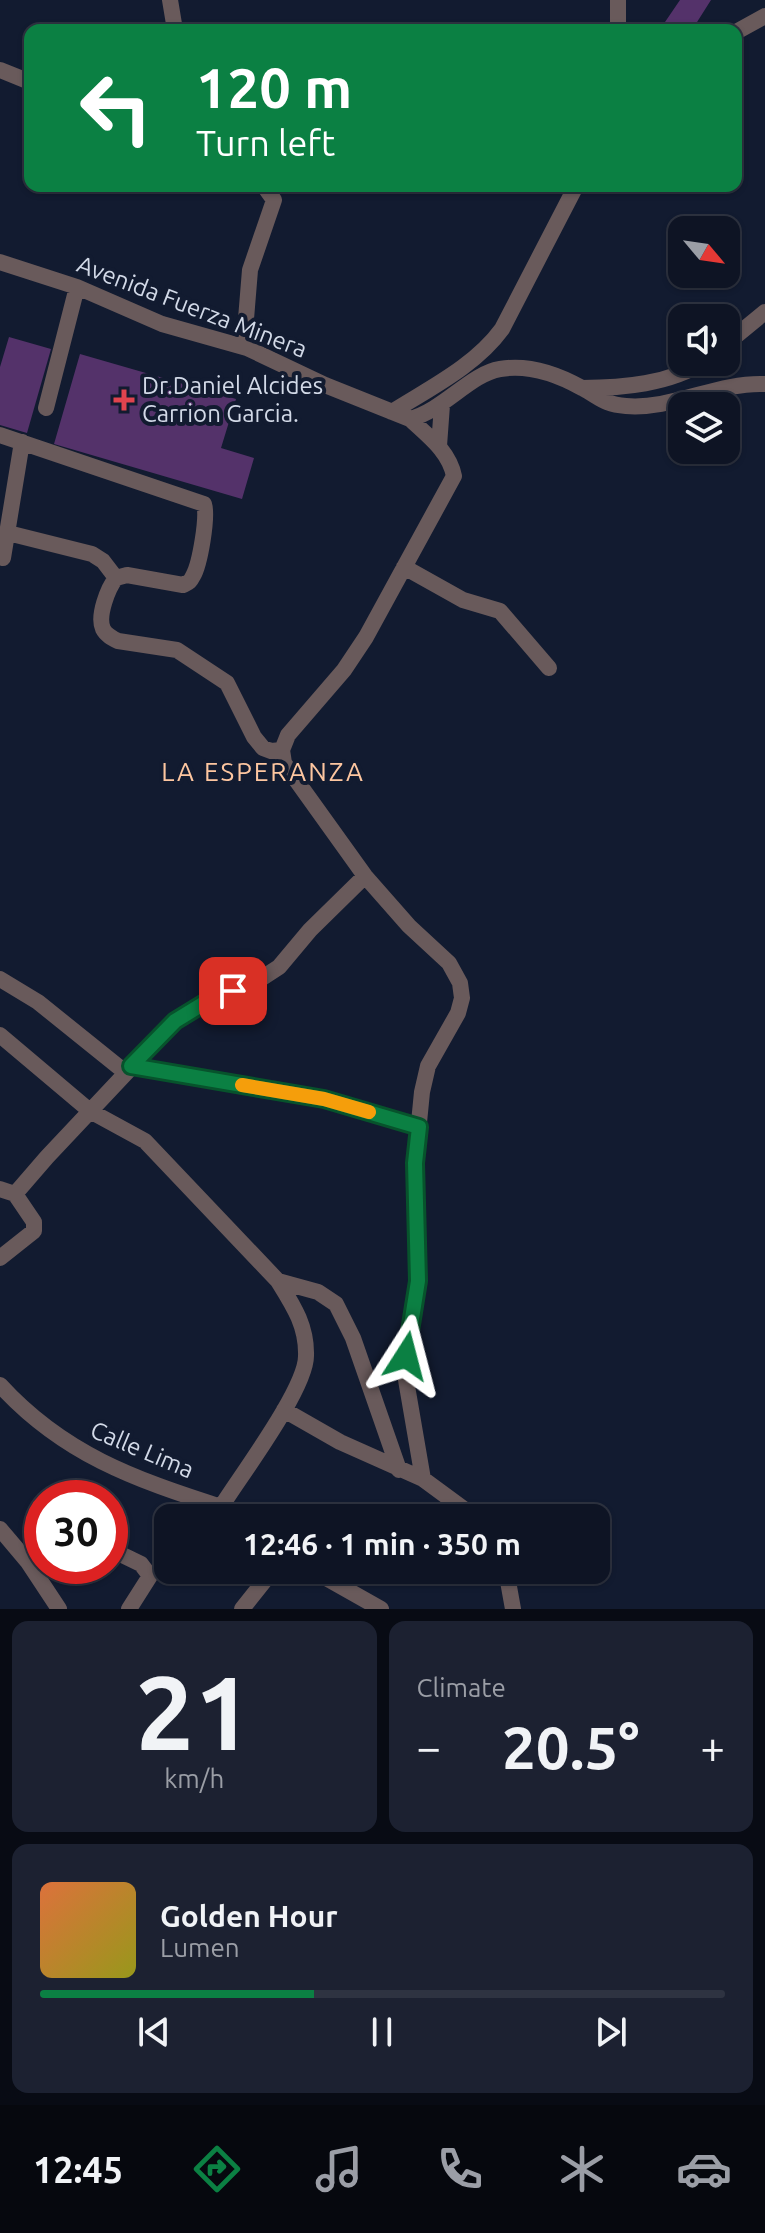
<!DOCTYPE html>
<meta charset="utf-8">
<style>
body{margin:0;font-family:Ubuntu,sans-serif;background:#1c2131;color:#f1f3f6;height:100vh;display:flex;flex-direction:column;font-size:30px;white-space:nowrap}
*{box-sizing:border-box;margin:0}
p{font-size:26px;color:#9b9ea6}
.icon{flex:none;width:44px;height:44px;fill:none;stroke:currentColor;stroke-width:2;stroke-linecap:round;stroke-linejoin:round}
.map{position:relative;height:1609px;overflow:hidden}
.side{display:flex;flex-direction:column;gap:12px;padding:12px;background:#080b14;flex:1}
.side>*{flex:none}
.hud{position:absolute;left:24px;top:24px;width:718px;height:168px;border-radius:16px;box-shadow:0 2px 6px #0004,0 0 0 2px #2e3341;background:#0b8043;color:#fff;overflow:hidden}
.needle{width:52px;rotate:119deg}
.tools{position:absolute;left:668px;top:216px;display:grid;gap:16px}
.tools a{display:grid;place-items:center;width:72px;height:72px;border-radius:16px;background:#0e1424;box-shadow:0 2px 6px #0004,0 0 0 2px #2e3341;font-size:40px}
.speed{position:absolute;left:24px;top:1480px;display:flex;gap:16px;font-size:40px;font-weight:700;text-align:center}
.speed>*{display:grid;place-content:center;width:104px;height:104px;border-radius:50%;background:#0e1424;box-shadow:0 2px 6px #0004,0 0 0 2px #2e3341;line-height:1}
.speed .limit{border:12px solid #d22;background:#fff;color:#111}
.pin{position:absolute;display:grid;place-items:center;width:68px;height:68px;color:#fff;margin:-34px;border-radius:16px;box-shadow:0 4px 12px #0006}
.me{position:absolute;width:88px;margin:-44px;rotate:9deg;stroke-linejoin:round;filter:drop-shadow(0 0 6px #0008)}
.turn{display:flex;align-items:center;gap:28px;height:168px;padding:0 40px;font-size:36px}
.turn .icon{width:104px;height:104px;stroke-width:2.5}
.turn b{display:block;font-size:56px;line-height:68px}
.big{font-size:60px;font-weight:700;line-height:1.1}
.side .widget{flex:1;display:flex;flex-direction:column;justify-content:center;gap:12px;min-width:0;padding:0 28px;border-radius:16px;background:#1c2131}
.side .dial{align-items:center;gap:0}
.dial b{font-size:104px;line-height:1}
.song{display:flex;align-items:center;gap:24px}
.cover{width:96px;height:96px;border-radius:12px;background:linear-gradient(135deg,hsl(20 70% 55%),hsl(60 70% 35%))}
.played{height:8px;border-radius:4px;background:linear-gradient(90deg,#0b8043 40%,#2e3341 40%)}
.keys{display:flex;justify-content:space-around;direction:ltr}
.heat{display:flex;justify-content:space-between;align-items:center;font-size:44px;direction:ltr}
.side .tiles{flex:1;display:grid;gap:12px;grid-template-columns:1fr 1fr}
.widget:last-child{grid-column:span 2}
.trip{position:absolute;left:154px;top:1504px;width:456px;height:80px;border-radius:16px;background:#0e1424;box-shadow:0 2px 6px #0004,0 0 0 2px #2e3341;font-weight:700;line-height:80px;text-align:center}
.dock{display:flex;height:128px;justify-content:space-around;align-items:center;background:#06080e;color:#9b9ea6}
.dock .icon{width:56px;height:56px}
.dock .current{color:#0b8043}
.dock b{font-size:36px;color:#f1f3f6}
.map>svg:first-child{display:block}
.building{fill:#54326a}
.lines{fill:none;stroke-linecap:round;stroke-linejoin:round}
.minor{stroke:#695a5b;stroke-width:16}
.route-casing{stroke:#07532c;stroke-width:20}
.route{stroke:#0b8043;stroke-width:14}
.slow{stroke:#f59e0b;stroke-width:14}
.health-dot{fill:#e0444e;stroke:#121b30;stroke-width:3}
.labels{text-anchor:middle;stroke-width:8;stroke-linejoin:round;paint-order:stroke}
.street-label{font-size:24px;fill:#d2d9e7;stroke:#121b30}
.poi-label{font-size:24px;fill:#d2d9e7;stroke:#121b30;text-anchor:start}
.neighbourhood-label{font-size:26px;letter-spacing:2px;fill:#fdc6a0;stroke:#121b30}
</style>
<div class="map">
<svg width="765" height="1609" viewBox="0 0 765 1609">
<rect width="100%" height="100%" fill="#121b30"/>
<path class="building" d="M680 0H711L692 30H677L665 22Z
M9 337 51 349 27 433 0 425V367Z
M80 354 236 399 221 448 254 458 242 499 54 444Z"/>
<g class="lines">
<path class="minor" d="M170 0 175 30
M618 0V30
M736 32 765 16
M0 70 30 82
M0 262 77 287 162 324 247 348 325 385 410 419C444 410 470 374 500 369 529 364 557 374 582 388 601 398 603 404 626 406 672 410 717 382 765 384
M726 344 765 312
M247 348 246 319 250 270 274 200 264 186
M582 388C623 388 669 384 704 362
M46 408 77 287
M392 412C430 388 475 366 502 329L576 186
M410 419C428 436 449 451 454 476L366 637 344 670 288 735 282 750 284 763 365 876 409 926 449 963 460 983 462 998 458 1013 428 1066 422 1092 415 1163 418 1281 406 1356V1380L423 1479
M0 435 204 504C208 517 200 564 193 576 190 582 189 582 183 585L127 575 116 578C108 588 97 616 103 629 106 635 112 638 118 641L177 650 227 683 254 737 263 748 271 751 282 750
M439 446 442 405
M8 533 92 554 103 561 116 578
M3 558 22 442
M404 567 463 600 500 611 549 668
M0 979 38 1002 125 1072
M0 1035 90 1111 145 1141 278 1281C293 1305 307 1326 306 1356 306 1389 241 1475 221 1507
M131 1066 324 1099 419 1127
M0 1189 15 1194 47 1157 175 1021 206 1002 259 980 279 967 310 930 365 876
M0 1258 34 1231V1222L15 1194
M278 1281 318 1292 336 1304 353 1338 399 1470
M0 1385C63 1454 134 1479 221 1507L236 1518
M284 1410 340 1442 423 1479 476 1518
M0 1529 28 1562 59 1609
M110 1549 141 1564 150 1576 129 1609
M28 1562 42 1547
M312 1570 381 1609
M506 1570 513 1609
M242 1609 273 1570"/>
</g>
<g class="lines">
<g class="route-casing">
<path id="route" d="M233 991 206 1002 175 1021 131 1066 324 1099 419 1127 415 1163 418 1281 406 1356"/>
</g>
<use href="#route" class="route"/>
<path class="slow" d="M242 1085 324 1099 369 1112"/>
</g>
<path class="health-dot" d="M120 388h8v8h8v8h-8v8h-8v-8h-8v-8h8z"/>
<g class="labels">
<g class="street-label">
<text transform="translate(192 307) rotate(21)" y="8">Avenida Fuerza Minera</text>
<text transform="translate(142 1450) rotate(23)" y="8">Calle Lima</text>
</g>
<g class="poi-label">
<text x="142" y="394">Dr.Daniel Alcides<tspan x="142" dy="28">Carrion Garcia.</tspan></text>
</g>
<g class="neighbourhood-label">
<text x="263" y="781">LA ESPERANZA</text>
</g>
</g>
</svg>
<div class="tools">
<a><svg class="needle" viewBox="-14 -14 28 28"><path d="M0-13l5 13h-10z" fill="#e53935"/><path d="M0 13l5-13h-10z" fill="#9b9ea6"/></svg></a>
<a><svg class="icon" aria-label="sound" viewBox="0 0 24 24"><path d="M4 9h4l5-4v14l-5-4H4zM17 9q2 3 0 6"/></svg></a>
<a><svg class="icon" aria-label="layers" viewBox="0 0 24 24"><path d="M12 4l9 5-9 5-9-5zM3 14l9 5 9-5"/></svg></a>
</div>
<div class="speed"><div class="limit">30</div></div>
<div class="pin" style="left:233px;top:991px;background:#d93025"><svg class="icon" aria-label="arrive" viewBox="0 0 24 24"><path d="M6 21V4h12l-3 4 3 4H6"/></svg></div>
<svg class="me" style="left:406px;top:1356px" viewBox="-20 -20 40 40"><path d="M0-17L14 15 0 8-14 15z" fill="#0b8043" stroke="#fff" stroke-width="4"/></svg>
<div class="trip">12:46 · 1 min · 350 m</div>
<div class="hud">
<div class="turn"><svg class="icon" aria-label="left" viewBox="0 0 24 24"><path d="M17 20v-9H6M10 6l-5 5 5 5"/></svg><div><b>120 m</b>Turn left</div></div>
</div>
</div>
<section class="side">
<div class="tiles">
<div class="widget dial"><b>21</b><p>km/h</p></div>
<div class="widget"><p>Climate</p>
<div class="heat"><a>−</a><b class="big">20.5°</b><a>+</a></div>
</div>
<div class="widget">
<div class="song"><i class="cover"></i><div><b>Golden Hour</b><p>Lumen</p></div></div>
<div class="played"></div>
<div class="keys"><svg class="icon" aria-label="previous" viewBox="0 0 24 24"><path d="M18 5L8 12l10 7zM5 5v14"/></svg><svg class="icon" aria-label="pause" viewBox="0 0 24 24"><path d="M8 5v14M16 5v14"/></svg><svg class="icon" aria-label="next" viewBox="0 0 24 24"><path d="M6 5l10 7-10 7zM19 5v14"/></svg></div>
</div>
</div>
</section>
<nav class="dock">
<b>12:45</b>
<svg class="icon current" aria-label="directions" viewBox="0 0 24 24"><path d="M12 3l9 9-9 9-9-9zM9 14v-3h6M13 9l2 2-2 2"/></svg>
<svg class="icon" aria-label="music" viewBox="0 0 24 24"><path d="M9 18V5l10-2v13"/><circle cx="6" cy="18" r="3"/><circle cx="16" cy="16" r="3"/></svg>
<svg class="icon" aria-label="phone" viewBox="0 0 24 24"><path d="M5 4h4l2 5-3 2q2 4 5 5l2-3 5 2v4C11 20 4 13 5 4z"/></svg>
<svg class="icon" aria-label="climate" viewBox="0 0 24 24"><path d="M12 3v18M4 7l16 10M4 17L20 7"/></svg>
<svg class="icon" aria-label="car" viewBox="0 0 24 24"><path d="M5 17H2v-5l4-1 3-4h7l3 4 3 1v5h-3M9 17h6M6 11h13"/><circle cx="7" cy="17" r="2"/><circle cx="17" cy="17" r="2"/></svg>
</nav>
